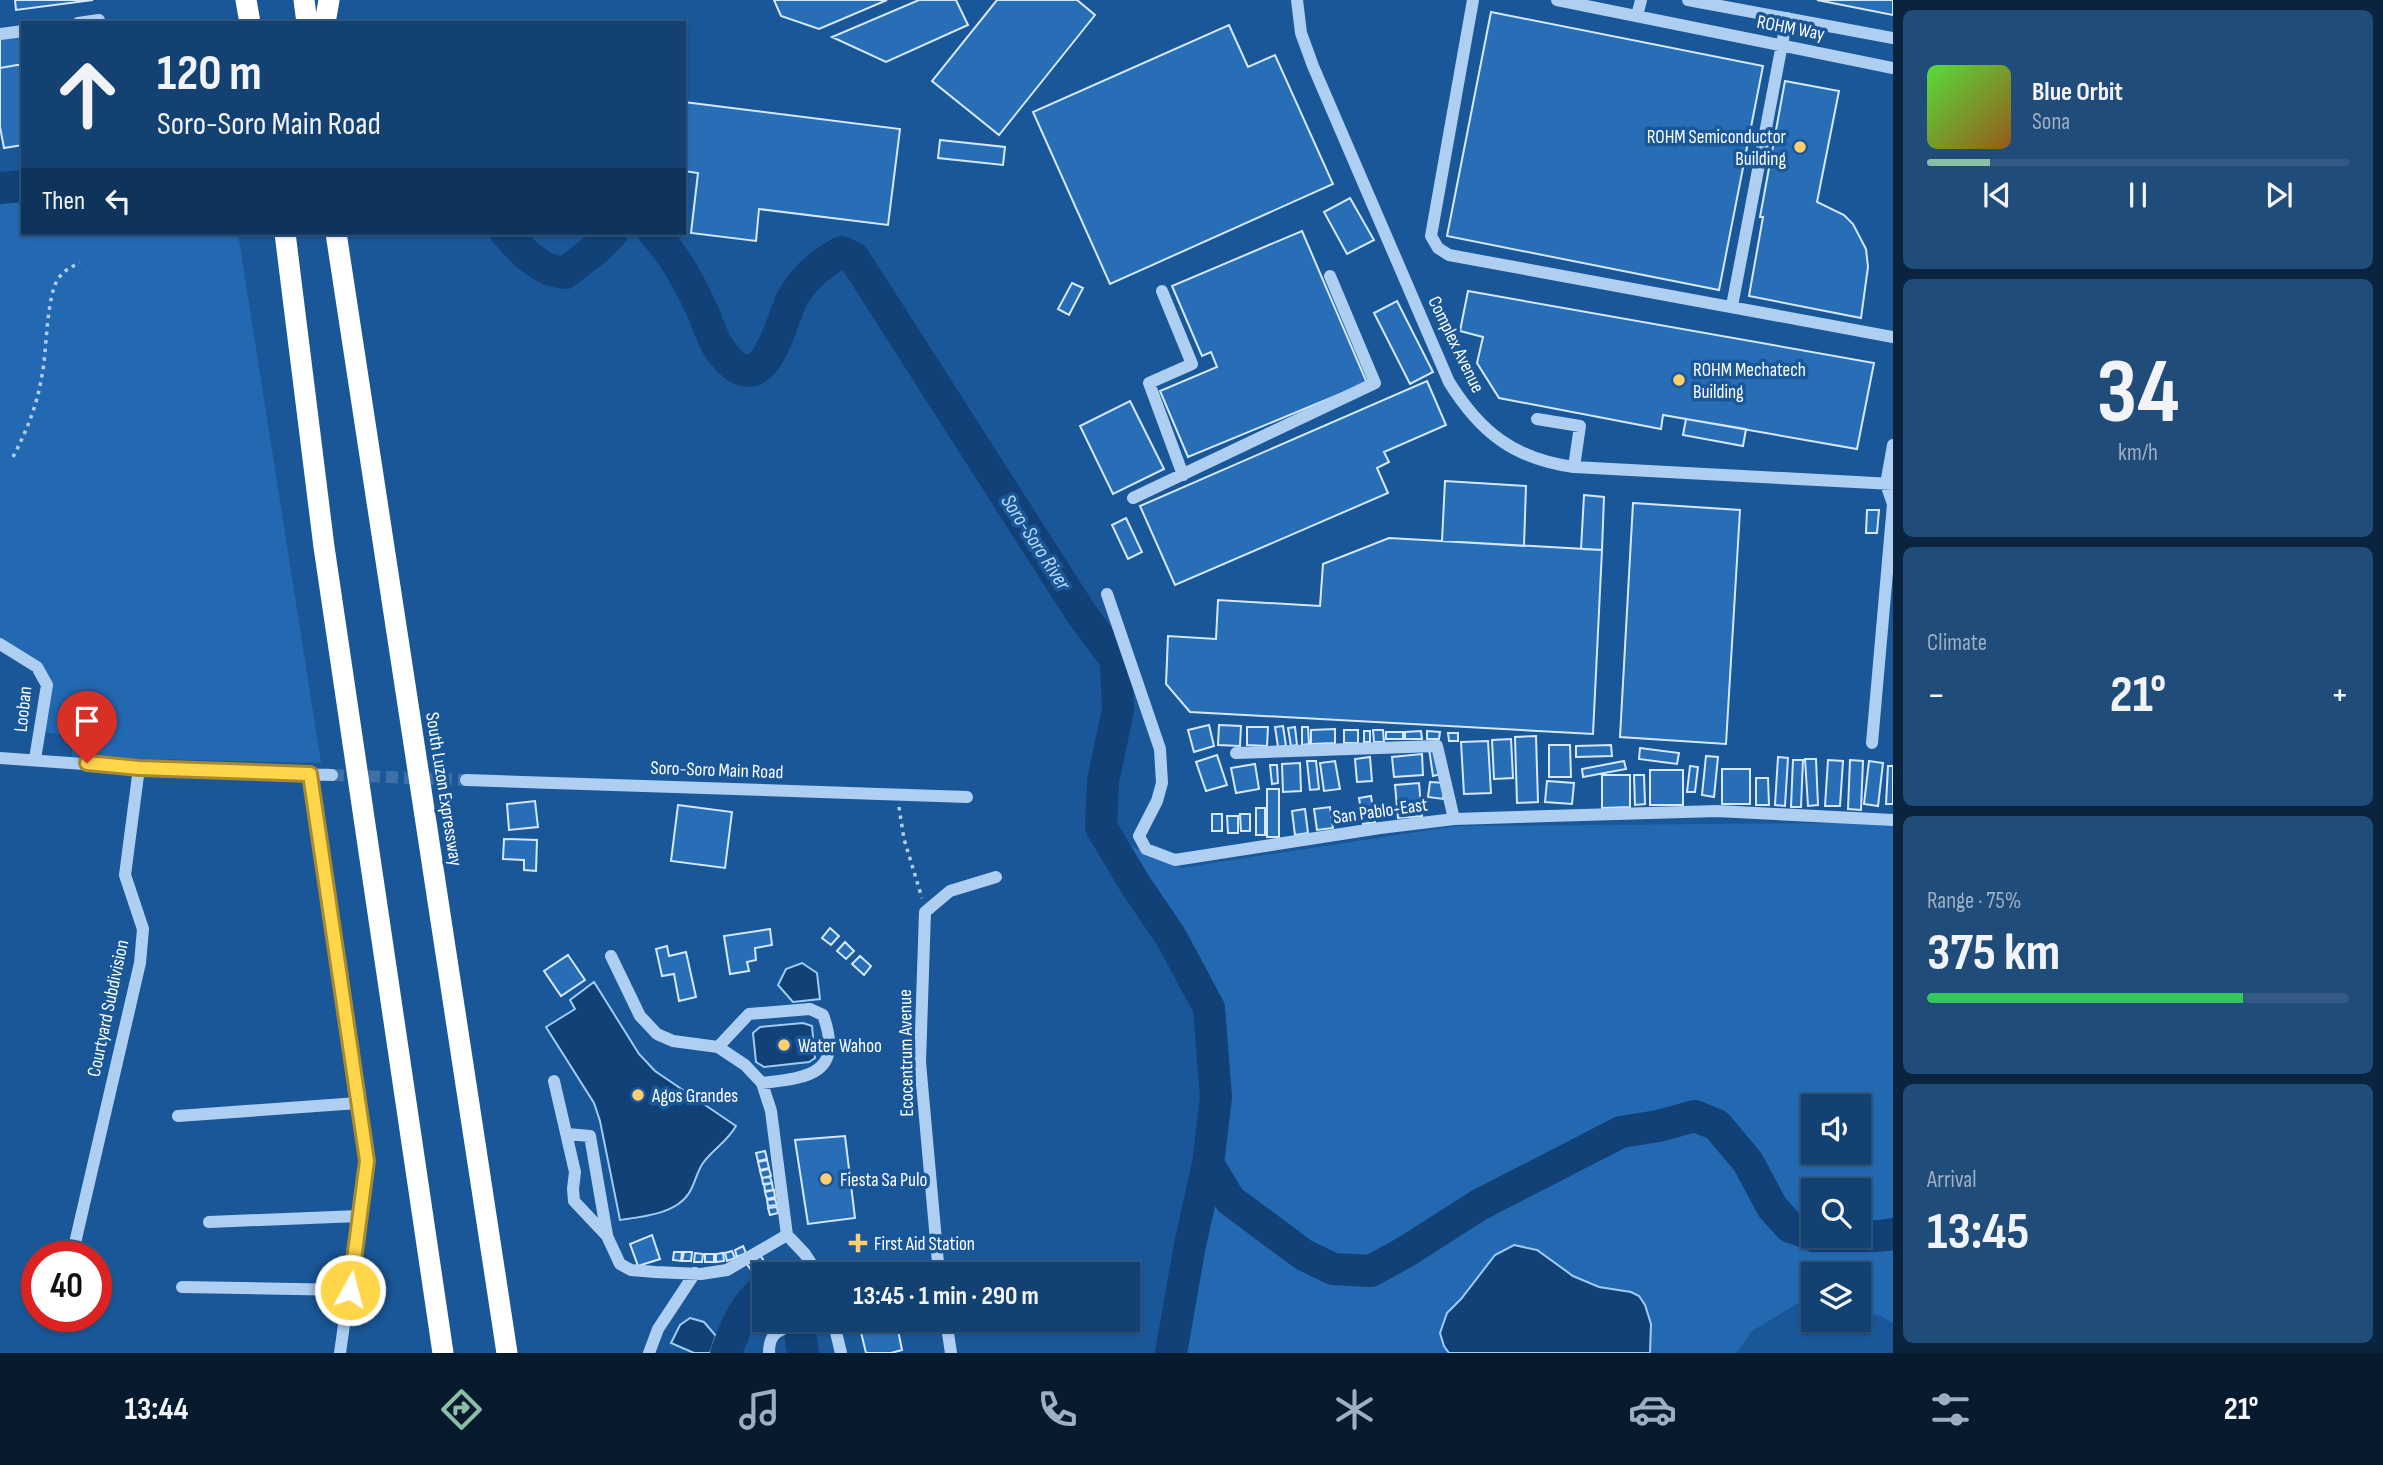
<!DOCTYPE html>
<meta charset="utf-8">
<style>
body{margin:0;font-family:"Sofia Sans Condensed",sans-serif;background:#204c7a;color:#f1f3f6;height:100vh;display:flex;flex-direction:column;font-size:26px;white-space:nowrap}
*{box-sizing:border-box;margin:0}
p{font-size:23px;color:#9dafc4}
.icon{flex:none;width:38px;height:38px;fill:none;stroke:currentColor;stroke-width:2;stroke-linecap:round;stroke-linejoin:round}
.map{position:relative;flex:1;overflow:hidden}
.panel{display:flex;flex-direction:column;gap:10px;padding:10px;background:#0a243f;width:490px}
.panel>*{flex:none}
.hud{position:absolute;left:21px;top:21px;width:665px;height:214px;border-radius:0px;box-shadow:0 2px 5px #0004,0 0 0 2px #325a84;background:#134172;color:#f1f3f6;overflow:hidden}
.fabs{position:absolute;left:1801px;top:1094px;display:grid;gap:14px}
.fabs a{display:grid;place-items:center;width:70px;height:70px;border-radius:0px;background:#134172;box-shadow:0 2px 5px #0004,0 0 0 2px #325a84;font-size:35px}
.speed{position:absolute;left:21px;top:1241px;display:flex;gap:14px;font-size:35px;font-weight:700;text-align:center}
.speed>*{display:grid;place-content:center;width:91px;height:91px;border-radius:50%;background:#134172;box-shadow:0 2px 5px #0004,0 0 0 2px #325a84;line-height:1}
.speed .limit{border:10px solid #d22;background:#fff;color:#111}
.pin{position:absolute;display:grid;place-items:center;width:60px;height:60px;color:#fff;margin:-72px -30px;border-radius:50% 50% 50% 0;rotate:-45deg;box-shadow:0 0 7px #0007}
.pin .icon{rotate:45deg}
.me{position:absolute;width:77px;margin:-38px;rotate:7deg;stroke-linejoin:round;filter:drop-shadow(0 0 5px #0008)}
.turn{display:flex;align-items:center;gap:24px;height:147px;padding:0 21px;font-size:32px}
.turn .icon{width:91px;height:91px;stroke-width:2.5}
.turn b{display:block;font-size:49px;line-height:60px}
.then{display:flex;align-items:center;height:66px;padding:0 21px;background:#0003;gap:14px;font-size:26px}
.big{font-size:52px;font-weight:700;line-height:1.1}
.panel .card{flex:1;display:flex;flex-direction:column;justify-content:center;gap:10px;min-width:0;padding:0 24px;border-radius:10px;background:#204c7a}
.panel .dial{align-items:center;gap:0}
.dial b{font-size:91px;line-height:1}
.song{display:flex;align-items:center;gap:21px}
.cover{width:84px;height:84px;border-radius:10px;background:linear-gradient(135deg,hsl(110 70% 55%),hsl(30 70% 35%))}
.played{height:7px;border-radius:4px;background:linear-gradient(90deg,#8abfa5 15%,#325a84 15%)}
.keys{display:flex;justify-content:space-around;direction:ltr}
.heat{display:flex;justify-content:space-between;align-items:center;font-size:38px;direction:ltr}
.charge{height:10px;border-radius:5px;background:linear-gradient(90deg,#34c759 75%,#325a84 0)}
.trip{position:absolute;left:752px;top:1262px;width:388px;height:70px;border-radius:0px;background:#134172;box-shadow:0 2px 5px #0004,0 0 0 2px #325a84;font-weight:700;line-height:70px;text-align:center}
.menu{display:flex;height:112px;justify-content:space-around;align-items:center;background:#081a2e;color:#9dafc4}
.menu .icon{width:49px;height:49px}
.menu .on{color:#8abfa5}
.menu b{font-size:32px;color:#f1f3f6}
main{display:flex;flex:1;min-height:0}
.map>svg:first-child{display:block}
.green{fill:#2269b2;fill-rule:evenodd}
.water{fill:#114176;stroke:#a0cbf3;stroke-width:2}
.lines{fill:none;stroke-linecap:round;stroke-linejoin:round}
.river{stroke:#114176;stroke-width:32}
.building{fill:#286eb7;stroke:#d5e8fc;stroke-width:2}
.minor-tunnel{stroke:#3c70a7;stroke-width:12;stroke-dasharray:12 6;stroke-linecap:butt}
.path{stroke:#aecff1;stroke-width:3.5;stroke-dasharray:3.5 5;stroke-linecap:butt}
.minor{stroke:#aecff1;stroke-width:12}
.highway{stroke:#fff;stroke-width:21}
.route-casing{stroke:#a68a30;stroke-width:18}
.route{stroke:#ffd54a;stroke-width:12}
.poi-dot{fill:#ffce6d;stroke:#195798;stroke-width:2.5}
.labels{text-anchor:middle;stroke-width:7;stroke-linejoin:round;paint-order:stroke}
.street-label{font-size:19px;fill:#fff;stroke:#195798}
.poi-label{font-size:19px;fill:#fff;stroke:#195798;text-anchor:start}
.water-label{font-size:21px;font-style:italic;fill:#bad9f7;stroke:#195798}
</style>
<main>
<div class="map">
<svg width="1893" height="1353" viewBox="0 0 1893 1353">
<rect width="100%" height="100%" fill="#195798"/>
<path class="green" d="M23 200V233H238L321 763 72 757 73 736 43 732 49 682 0 642V202Z
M1843 823 1893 826V1323L1881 1316 1859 1310 1858 1274H1813V1297L1810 1296 1752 1331 1736 1353H1171L1190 1245 1208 1164 1216 1097 1209 1008 1171 937 1135 884 1101 827 1145 854 1181 868 1456 826ZM1813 1106H1858V1152H1813ZM1813 1190H1858V1236H1813Z"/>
<path class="water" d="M802 963 817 973 820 999 793 1002 778 985 786 969Z
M594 982 639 1054 655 1071 736 1126C727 1142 713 1149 703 1163 697 1171 695 1184 689 1193 676 1214 642 1217 620 1220L600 1121 594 1103 546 1027 575 1009 570 1000Z
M803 1023 812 1026 815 1058 809 1062 764 1067 756 1062 753 1033 760 1027Z
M1514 1245 1537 1250 1573 1276 1599 1287 1631 1292 1639 1296 1645 1305 1651 1324 1650 1353H1449L1444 1346 1440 1333 1447 1313 1461 1299 1495 1255Z
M690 1318 704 1322 716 1336 710 1353H694L671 1343 680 1325Z"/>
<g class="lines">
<path class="river" d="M0 188 23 186
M506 233C521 250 541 272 565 273L596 249 612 233
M654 233C675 256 690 283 702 310 708 323 712 339 720 350 763 408 778 329 792 299 803 278 821 263 842 252L854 258 1081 613 1116 660 1118 710 1103 781 1101 827 1135 884 1171 937 1209 1008 1216 1097 1208 1164 1190 1245 1171 1353
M1208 1164 1230 1200 1304 1255 1333 1269 1371 1271 1407 1251 1479 1205 1621 1132 1658 1126 1695 1116 1717 1125 1748 1162 1772 1207 1790 1227 1813 1235
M1814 1236H1879L1893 1234
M798 1320 803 1353
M726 1353C735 1329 744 1304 765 1289"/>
</g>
<path class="building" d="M15 0H93L16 10Z
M774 0H887L819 29 781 16Z
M919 0H956L968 25 886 62 832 37Z
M997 0H1077L1095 15 999 135 932 81Z
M1817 0H1893V15Z
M1491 12 1763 66 1719 290 1447 236Z
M1229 25 1248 67 1275 55 1333 184 1110 284 1033 112Z
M23 35V64L0 68V38Z
M23 64V145L4 148 0 127V68Z
M1785 81 1839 91 1817 202 1844 215 1853 224 1866 249 1868 267 1861 318 1749 296 1763 217H1760Z
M684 102 900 129 888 225 759 209 756 241 691 233 698 173 684 171Z
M940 140 1005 147 1003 165 938 158Z
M1350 198 1374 240 1347 254 1324 212Z
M1302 231 1367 383 1188 457 1160 391 1217 367 1211 352 1202 356 1172 286Z
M1072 283 1083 288 1069 315 1058 309Z
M1468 291 1874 363 1857 449 1663 415 1661 429 1499 398 1477 363 1483 337 1460 331Z
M1397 301 1433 372 1410 384 1374 313Z
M1427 381 1446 425 1384 452 1389 462 1377 468 1388 493 1175 585 1140 506Z
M1130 401 1164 469 1113 494 1080 426Z
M1686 419 1746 429 1743 446 1683 435Z
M1445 481 1526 486 1524 546 1442 541Z
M1584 495 1604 497 1602 550 1581 549Z
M1633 503 1740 510 1726 744 1620 737Z
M1867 510H1879L1877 533H1866Z
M1126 518 1142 552 1128 559 1112 525Z
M1389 538 1602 550 1593 734 1190 712 1166 684 1168 636 1216 639 1218 600 1320 606 1323 564Z
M1209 725 1214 746 1194 752 1188 730Z
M1219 725 1241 726 1240 746 1218 745Z
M1283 726 1286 746 1278 747 1275 727Z
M1247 727H1268L1267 746 1247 745Z
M1295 727 1297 745 1291 746 1288 728Z
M1302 727H1308L1309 744 1302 745Z
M1335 729V743L1311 744V730Z
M1344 730H1358V743H1344Z
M1373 730H1383L1384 742H1374Z
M1364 731H1370V742H1364Z
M1421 731 1422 739H1405V732Z
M1427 731 1440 732 1439 739H1427Z
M1386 732H1403V739H1386Z
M1448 733H1458V741H1449Z
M1536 736 1538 802 1517 803 1515 737Z
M1511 739 1513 778 1494 779 1492 740Z
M1488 741 1491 793 1464 794 1461 742Z
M1549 745H1570L1571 777H1549Z
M1611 745 1612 756 1576 757V746Z
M1436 748 1441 774 1433 776 1429 749Z
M1640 748 1679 753 1677 764 1639 759Z
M1422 754 1423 775 1394 777 1392 757Z
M1217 755 1227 785 1206 791 1196 762Z
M1706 756 1718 757 1714 797 1702 795Z
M1370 757 1372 781 1357 782 1355 759Z
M1778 757 1788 758 1785 806 1775 805Z
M1805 759H1816L1818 805 1808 806Z
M1793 760H1803L1801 807H1791Z
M1828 760 1843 761 1840 806H1825Z
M1850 760 1863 761 1861 810 1848 809Z
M1307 761H1316L1319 789 1310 790Z
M1335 761 1340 789 1324 791 1320 763Z
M1624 761 1626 769 1583 777 1582 769Z
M1869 761 1883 763 1878 806 1864 804Z
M1300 763 1301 791 1283 792 1282 764Z
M1255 764 1259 789 1236 793 1231 768Z
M1270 765H1277L1278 783 1272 784Z
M1690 766 1698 767 1695 792H1687Z
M1888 766H1893V804H1886Z
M1722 769H1750V804H1722Z
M1650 770H1683V805H1650Z
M1602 775H1630V807L1602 808Z
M1634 775H1644L1645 804 1635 805Z
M1756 778H1768L1769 805H1756Z
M1547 781 1574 783 1572 804 1545 802Z
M1430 782 1445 783 1443 799 1428 797Z
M1419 783 1422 816 1398 818 1395 785Z
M1267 789H1279V837H1267Z
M1371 796 1375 822 1363 824 1359 798Z
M535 801 538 827 509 830 507 804Z
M678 805 732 812 725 868 671 861Z
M1330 807 1333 828 1317 830 1314 809Z
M1256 808H1265V835H1256Z
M1305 809 1308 833 1295 835 1292 811Z
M1212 814H1222V831H1212Z
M1240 814H1250V831H1241Z
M1227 816H1238V833H1228Z
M504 839 537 840 536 871 524 870V860L503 859Z
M830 928 839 936 831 945 822 938Z
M770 929 772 945 755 948 756 960 747 962 749 971 730 974 724 936Z
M845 942 854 951 846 959 837 951Z
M667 946 669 956 686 952 696 997 679 1001 674 974 662 976 656 949Z
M568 955 585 980 561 996 544 971Z
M860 956 871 966 864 975 852 964Z
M845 1136 855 1218 808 1224 795 1140Z
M765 1151 767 1159 758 1161 756 1153Z
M767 1160 769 1168 760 1170 758 1162Z
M769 1169 771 1176 762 1178 760 1171Z
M770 1177 772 1183 763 1184 762 1178Z
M772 1183 773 1190 765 1191 764 1185Z
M774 1190 775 1197 767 1199 765 1192Z
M775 1199 777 1205 768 1206 767 1200Z
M777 1207 778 1213 770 1215 768 1208Z
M652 1235 660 1259 638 1266 630 1244Z
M743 1246 746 1253 737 1257 735 1250Z
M732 1251 735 1258 727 1261 725 1253Z
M674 1252H682L681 1261 673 1260Z
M684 1252H692L691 1261H682Z
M695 1253 703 1254 702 1262H694Z
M723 1253 724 1261 716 1262V1254Z
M705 1254H714V1262H705Z
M761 1256 771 1274H765V1278L758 1281 747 1264Z
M858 1320H896L902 1350 891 1353H866Z"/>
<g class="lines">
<path class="minor-tunnel" d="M332 775 466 780"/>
<path class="path" d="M13 457C27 430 37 406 42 375 47 352 46 298 58 279 64 270 71 267 80 263
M899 807 904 839 922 898
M796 1326 819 1320"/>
<path class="minor" d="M1297 0 1301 33 1313 66 1449 382C1480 432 1514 459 1574 467L1893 484
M1473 0 1431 236 1438 248 1449 255 1893 337
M1557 0 1893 68
M1688 0 1893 38
M1637 16 1641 0
M78 23 99 20
M0 34 23 31
M1162 291 1192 364 1149 383 1183 475
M1732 306 1787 18
M1537 419 1580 426 1574 467
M1133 498 1375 383 1330 276
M1107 594 1160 749 1162 783 1157 801 1139 836 1146 849 1175 860 1380 828 1454 819 1717 811 1893 820
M0 644 37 667 47 685 35 759
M1872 743 1893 504 1886 484 1893 445
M1236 753 1437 746 1454 819
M0 758 139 768 332 775
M310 774 367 1161 340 1353
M466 780 967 797
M611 956 640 1016 657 1034 673 1041 718 1047 745 1065 762 1083 771 1111 787 1235 805 1254 818 1274
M718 1047 749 1014 810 1009 823 1015C844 1073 810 1078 762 1083
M554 1081 575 1172 573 1189 574 1201 607 1236 620 1264 631 1270 655 1272 701 1274 727 1270 787 1235
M178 1116 358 1103
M567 1134 590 1136 607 1235
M209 1222 359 1216
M72 1256 140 963 143 929 125 875 139 768
M939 1274 920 1062 925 912 950 891 996 877
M182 1287 350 1290
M49 1316C58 1323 70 1325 79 1316
M833 1320 841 1353
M946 1320 951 1353
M649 1353 658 1329 695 1273
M769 1353C769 1341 772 1333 783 1329"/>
<path class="highway" d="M246 0 250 23
M304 0 307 23
M325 23 329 0
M285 233 324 547 443 1353
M336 233 507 1353"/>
</g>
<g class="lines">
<g class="route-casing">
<path id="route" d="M87 763 139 768 310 774 367 1161 350 1290"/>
</g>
<use href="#route" class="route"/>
</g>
<g class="poi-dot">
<circle cx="1800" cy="147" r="7"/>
<circle cx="1679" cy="380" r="7"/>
<circle cx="784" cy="1045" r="7"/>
<circle cx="638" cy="1095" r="7"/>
<circle cx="826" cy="1179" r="7"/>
<path d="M854.5 1232.5h7v7h7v7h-7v7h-7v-7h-7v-7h7z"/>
</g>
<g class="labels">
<g class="street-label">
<text transform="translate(1791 27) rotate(11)" y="7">ROHM Way</text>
<text transform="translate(1457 344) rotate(64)" y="7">Complex Avenue</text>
<text transform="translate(22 709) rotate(-84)" y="7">Looban</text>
<text transform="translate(717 769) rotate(2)" y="7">Soro-Soro Main Road</text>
<text transform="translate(445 789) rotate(81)" y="7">South Luzon Expressway</text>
<text transform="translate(1380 810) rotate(-8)" y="7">San Pablo-East</text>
<text transform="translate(107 1008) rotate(-78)" y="7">Courtyard Subdivision</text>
<text transform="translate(905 1053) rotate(-91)" y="7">Ecocentrum Avenue</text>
</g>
<g class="poi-label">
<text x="1786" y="143" text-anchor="end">ROHM Semiconductor<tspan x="1786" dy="22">Building</tspan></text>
<text x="1693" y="376">ROHM Mechatech<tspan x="1693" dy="22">Building</tspan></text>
<text x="798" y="1052">Water Wahoo</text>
<text x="652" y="1102">Agos Grandes</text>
<text x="840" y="1186">Fiesta Sa Pulo</text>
<text x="874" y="1250">First Aid Station</text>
</g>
<g class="water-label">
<text transform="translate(1036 542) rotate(57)" y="7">Soro-Soro River</text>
</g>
</g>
</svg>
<div class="fabs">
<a><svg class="icon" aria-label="sound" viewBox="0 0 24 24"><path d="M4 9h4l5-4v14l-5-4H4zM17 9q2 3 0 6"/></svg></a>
<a><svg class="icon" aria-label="search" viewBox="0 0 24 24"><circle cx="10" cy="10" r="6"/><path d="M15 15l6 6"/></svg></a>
<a><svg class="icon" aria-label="layers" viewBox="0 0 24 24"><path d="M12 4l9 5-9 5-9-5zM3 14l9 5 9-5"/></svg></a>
</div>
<div class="speed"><div class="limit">40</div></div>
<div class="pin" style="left:87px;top:763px;background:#d93025"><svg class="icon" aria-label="arrive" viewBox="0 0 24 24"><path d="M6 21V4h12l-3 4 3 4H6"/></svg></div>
<svg class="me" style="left:350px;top:1290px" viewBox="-20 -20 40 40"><circle r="17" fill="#ffd54a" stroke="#fff" stroke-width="3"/><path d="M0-11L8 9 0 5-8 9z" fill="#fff"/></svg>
<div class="trip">13:45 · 1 min · 290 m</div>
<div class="hud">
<div class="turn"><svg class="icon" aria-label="ahead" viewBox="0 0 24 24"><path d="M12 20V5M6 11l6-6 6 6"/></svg><div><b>120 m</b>Soro-Soro Main Road</div></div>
<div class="then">Then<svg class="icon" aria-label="left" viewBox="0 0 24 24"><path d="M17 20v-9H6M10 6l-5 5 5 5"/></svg></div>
</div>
</div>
<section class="panel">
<div class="card">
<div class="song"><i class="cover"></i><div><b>Blue Orbit</b><p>Sona</p></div></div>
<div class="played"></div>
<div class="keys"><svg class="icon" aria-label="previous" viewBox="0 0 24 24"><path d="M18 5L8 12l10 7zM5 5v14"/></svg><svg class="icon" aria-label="pause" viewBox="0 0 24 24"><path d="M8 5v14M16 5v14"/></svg><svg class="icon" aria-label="next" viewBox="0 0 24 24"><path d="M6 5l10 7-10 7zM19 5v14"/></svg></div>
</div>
<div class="card dial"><b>34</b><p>km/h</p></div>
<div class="card"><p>Climate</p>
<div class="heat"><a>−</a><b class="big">21°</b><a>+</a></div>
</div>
<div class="card"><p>Range · 75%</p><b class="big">375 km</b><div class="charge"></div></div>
<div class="card"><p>Arrival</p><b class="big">13:45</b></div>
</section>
</main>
<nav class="menu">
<b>13:44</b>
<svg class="icon on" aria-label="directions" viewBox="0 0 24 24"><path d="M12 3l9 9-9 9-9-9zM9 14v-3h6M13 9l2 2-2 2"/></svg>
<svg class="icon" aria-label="music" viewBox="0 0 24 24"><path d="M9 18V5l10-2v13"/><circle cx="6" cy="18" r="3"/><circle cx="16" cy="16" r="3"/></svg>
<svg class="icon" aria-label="phone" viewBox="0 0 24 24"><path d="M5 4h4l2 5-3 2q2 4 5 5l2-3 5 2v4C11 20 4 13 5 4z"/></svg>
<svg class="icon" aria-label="climate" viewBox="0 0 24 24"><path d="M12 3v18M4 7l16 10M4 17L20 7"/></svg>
<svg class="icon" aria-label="car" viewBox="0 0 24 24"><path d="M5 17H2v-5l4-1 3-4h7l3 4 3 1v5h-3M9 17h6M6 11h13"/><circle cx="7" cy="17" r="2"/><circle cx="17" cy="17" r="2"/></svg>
<svg class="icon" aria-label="filters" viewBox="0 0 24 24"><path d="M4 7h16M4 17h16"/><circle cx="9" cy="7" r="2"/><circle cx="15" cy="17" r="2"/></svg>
<b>21°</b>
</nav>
